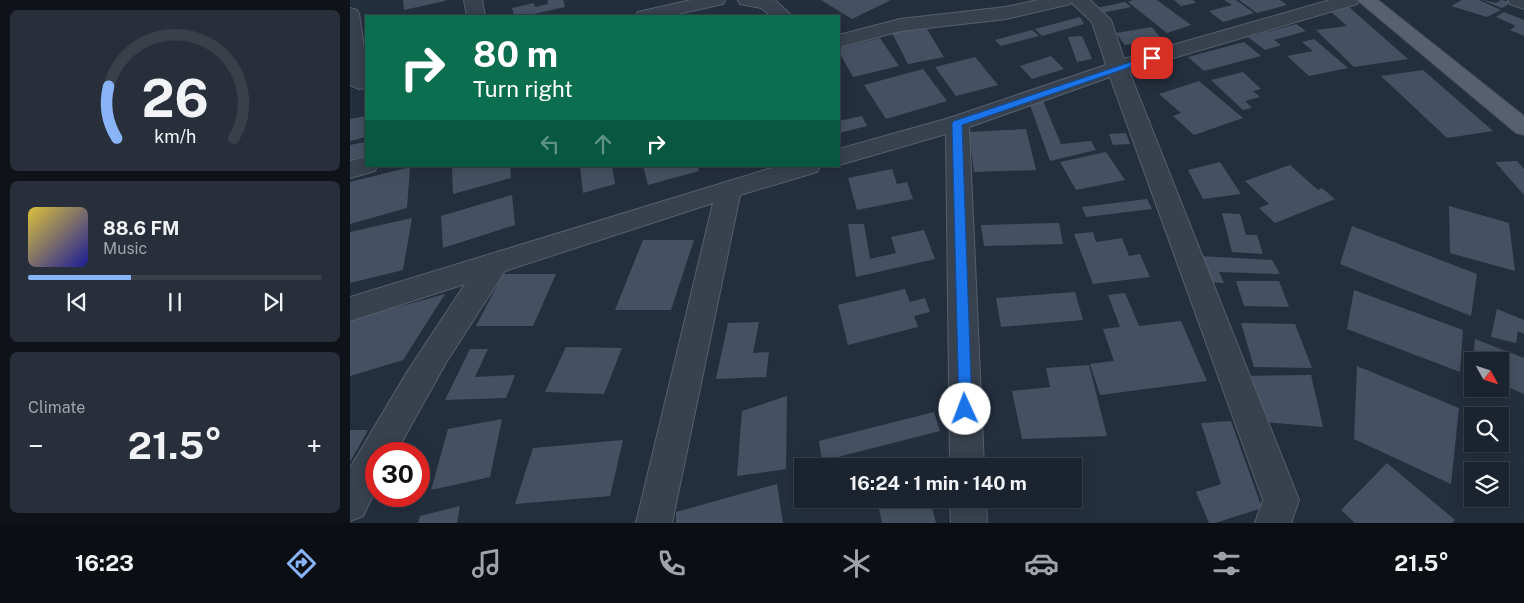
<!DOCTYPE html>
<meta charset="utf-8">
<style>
body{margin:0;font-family:"Public Sans",sans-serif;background:#282f3a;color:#f1f3f6;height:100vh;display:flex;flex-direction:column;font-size:19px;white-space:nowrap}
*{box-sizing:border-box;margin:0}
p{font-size:16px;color:#a0a4aa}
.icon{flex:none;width:28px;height:28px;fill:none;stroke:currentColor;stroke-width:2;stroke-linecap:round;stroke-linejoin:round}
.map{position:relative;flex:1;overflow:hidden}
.drawer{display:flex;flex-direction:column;gap:10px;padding:10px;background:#0f1319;width:350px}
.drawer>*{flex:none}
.top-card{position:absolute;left:15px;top:15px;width:475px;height:152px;border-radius:0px;box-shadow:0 2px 12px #0003,0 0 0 1px #39404a;background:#0b6e4f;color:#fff;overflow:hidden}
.needle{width:32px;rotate:130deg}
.controls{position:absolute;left:1114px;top:352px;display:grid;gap:10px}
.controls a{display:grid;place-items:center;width:45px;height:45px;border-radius:0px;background:#1b232e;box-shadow:0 2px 12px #0003,0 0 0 1px #39404a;font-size:25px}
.speed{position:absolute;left:15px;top:442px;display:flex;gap:10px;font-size:25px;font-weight:700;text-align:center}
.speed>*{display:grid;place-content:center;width:65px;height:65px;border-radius:50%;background:#1b232e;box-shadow:0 2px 12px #0003,0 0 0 1px #39404a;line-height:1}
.speed .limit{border:8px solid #d22;background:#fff;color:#111}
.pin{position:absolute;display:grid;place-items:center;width:42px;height:42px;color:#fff;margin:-21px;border-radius:10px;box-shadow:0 2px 8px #0006}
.me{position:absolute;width:55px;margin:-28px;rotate:358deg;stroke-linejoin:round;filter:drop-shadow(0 0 4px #0008)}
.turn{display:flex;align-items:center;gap:18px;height:105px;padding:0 25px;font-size:22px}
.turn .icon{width:65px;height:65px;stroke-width:2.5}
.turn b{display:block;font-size:35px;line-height:42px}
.lanes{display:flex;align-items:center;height:48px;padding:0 25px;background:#0003;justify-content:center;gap:25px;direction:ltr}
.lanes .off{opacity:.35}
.big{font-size:38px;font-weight:700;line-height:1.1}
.drawer .tile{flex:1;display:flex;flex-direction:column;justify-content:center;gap:8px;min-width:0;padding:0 18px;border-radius:8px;background:#282f3a}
.drawer .dial{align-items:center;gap:0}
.dial svg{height:130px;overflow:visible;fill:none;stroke:#39404a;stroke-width:7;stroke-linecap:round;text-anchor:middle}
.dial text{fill:#f1f3f6;stroke:none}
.song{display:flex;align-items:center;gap:15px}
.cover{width:60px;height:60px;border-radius:8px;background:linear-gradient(135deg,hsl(50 70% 55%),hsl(240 70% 35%))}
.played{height:5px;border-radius:2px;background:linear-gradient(90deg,#8ab4f8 35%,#39404a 35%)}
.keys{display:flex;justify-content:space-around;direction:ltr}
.heat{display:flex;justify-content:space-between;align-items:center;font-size:28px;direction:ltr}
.trip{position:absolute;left:444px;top:458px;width:288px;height:50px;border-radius:0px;background:#1b232e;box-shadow:0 2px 12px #0003,0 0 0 1px #39404a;font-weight:700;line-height:50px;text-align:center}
.dock{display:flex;height:80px;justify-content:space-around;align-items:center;background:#0b0e12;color:#a0a4aa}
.dock .icon{width:35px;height:35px}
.dock .on{color:#8ab4f8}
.dock b{font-size:22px;color:#f1f3f6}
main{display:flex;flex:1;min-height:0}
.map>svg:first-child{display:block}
.building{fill:#455162}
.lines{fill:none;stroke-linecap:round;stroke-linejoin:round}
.minor-casing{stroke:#565f6c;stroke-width:2}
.major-casing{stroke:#414a57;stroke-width:2}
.minor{fill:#38414e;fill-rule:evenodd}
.major{fill:#56606e;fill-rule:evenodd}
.route{fill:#1a73e8;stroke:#114b97}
</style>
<main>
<section class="drawer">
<div class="tile dial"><svg viewBox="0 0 100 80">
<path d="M14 69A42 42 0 1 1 86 69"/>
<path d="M14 69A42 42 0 0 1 9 37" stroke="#8ab4f8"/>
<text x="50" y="56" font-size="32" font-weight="700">26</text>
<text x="50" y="72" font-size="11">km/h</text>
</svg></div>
<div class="tile">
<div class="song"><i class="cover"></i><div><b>88.6 FM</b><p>Music</p></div></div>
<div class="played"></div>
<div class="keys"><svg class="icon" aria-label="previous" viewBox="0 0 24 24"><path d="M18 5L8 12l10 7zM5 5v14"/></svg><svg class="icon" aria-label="pause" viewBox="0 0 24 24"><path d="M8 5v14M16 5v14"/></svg><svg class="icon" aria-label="next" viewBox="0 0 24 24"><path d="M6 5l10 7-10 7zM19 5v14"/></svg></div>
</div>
<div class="tile"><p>Climate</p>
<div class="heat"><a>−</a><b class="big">21.5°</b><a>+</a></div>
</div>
</section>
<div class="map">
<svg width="1174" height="523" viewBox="0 0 1174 523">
<rect width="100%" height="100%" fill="#242f3e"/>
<path class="building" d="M53 0H95V1L54 10Z
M199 0H213L215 7 175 16H164L162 8 184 3 185 7 198 4 197 1Z
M471 0H541L502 19Z
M783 0H807L841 25 817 33 778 2Z
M824 0H843L846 3 831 6Z
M874 0H886L904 13 873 22 859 11 882 5Z
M889 0H930L937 5 907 13Z
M1112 0H1129L1151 10 1137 17 1101 6Z
M1132 0 1146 3 1151 0 1162 2 1152 8Z
M775 2 781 7 752 13 747 8Z
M999 7 1058 59 1004 67 966 30 997 26 979 10Z
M1154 12 1174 20V36L1160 30 1166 26 1146 17Z
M730 17 734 24 692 36 685 29Z
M946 24 956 31 924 40 931 45 915 50 898 37Z
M575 26 594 57 558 64 542 33Z
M802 27 812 40 775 45 766 33Z
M682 30 689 36 651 46 645 40Z
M732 36 742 59 727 62 718 37Z
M530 38 549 66 503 77 489 52V48Z
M964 39 998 68 959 76 937 56 963 51 952 42Z
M894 42 911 56 854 71 838 57Z
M701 56 714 69 682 79 670 66Z
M625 57 648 85 606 96 585 67Z
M573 69 597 101 536 119 514 85Z
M1073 70 1143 131 1097 138 1031 76Z
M893 72 911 89 903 91 910 97 895 101 902 108 893 110 861 80Z
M849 81 893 118 844 135 823 116 831 113 809 94Z
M693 101 711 144 741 141 746 150 700 161 680 105Z
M16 116V137L0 141V119Z
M512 116 517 126 489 133V121Z
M676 129 686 170 624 172 619 132Z
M776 133 780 144 763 145 759 134Z
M16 142V157L0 161V145Z
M756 152 775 180 726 190 710 162Z
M1167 161 1174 169V195L1145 162Z
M870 162 891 194 853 199 838 170Z
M940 165 968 190 972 188 985 199 925 223 909 208 919 204 895 181Z
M102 166H160L161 178 103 194Z
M230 166H262L265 184 233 193Z
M293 166H348L349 171 298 185Z
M60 167 57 208 0 224V182Z
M542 169 547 184 557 182 563 199 507 210 498 178Z
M162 195 165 225 93 248 91 216Z
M797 199 802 209 736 217 732 207Z
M1099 206 1159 223 1165 271 1100 253Z
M872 213 890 214 896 235H907L913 254 882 252Z
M62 218 53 270 0 283V232Z
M709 223 713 244 634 246 631 225Z
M498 224H514L520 259 546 253 541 237 574 230 585 259 506 277Z
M1002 226 1127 274 1121 316 990 264Z
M743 232 746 242 772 238 779 256 790 254 800 277 743 284 724 234Z
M293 240H344L321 310H265Z
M849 256 922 260 930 274 869 272 874 283 856 282Z
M153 274H206L183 326H126Z
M886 281H929L939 307 894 306Z
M555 289 560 302 575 298 580 312 564 316 568 327 498 345 488 305Z
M1004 290 1113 330 1110 372 997 329Z
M725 292 733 320 651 327 646 298Z
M775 293 789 326 831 321 857 381 750 395 740 364 764 361 753 329 770 327 758 295Z
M95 294 53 360 0 376V320Z
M1147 309 1174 320V334L1168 331 1166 343 1141 337Z
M409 322 403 353 419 352 416 377 366 379 378 323Z
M891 323 945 324 962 368 904 367Z
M1125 339 1174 358V394L1150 384V361H1123Z
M216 347 272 348 254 394 195 392Z
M120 349H138L125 377 165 375 156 398 95 400Z
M739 365 757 436 672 439 662 391 700 387 696 368Z
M1007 366 1109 408 1101 484 1004 439Z
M961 375 973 427 914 422 894 376Z
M437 396 436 469 387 476 392 411Z
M584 412 590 431 472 461 469 441Z
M152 419 140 477 81 490 98 429Z
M881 421 912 508 865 523H859L846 492 871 484 851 423Z
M0 430H18L0 462Z
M273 440 260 496 165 504 183 448Z
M1037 463 1105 520 1102 523H1005L991 510Z
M427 484 433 523H326V512Z
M527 499H580L586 523H532Z
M110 506 107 523H68L70 516Z"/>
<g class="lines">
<g class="minor-casing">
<path id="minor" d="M114 0H132L135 16H117Z
M341 0H375L373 4 319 16H285L288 12Z
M388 0H425L442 16H421L411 8 390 4Z
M688 0H740L761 20 774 59 980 0H1009L1007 4 779 71 949 500 941 523H905L913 500 760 77 619 127 634 466H600L596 134 489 165V149L599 118 756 65 742 22 721 2 720 4 656 19 551 31 489 47V35L550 19 656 7Z
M1158 0H1174V9L1160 4Z
M0 8 7 10 9 14 16 60V88L9 89 0 85Z
M16 157V166H27L25 171 0 178V161Z
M428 166H470L467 172 390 195 322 523H286L363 203 155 271 97 361 45 454H26V489L13 516 0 521V468L57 372 115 284 0 321V297Z
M600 499H636L637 523H601Z"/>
</g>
<g class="major-casing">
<path id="major" d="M1007 0H1028L1174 116V135L1166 133Z"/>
</g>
<use href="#minor" class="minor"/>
<use href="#major" class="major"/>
</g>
<path class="route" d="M799 56 806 58 612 125 622 409 620 414 615 415 611 414 609 409 602 123 604 121Z"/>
</svg>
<div class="controls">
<a><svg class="needle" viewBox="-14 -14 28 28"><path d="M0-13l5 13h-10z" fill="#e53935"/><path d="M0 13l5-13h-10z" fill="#a0a4aa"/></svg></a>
<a><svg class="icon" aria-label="search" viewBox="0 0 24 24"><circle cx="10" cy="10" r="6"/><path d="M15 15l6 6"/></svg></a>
<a><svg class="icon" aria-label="layers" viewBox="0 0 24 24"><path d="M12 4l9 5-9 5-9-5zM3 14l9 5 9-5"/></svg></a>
</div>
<div class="speed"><div class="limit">30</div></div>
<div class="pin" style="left:802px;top:58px;background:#d93025"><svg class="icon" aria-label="arrive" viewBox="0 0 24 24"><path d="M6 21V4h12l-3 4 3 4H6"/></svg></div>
<svg class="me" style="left:615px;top:409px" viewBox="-20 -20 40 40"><circle r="19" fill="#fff"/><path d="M0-13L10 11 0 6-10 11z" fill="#1a73e8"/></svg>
<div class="trip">16:24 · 1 min · 140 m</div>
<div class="top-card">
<div class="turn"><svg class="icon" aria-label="right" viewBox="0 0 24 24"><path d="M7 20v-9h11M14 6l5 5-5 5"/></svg><div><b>80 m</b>Turn right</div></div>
<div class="lanes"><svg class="icon off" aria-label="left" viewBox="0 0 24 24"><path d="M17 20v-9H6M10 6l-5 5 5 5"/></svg><svg class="icon off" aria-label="ahead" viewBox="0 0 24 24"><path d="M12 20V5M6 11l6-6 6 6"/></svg><svg class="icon" aria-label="right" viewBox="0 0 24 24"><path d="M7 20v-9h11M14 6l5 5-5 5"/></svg></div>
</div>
</div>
</main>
<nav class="dock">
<b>16:23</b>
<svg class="icon on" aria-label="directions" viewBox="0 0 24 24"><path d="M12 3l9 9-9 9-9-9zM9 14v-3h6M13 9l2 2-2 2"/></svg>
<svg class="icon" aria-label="music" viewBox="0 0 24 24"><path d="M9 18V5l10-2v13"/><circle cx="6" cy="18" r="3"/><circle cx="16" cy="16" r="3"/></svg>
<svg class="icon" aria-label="phone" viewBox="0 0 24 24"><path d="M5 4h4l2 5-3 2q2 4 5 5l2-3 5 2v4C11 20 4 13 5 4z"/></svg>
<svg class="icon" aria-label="climate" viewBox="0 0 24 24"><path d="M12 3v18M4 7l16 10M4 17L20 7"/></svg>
<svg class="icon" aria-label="car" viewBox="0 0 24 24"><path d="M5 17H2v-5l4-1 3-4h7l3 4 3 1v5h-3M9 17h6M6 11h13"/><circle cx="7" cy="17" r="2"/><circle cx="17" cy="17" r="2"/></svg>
<svg class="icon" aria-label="filters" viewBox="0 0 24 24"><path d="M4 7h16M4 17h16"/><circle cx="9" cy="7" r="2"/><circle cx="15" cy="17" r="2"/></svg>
<b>21.5°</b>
</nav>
